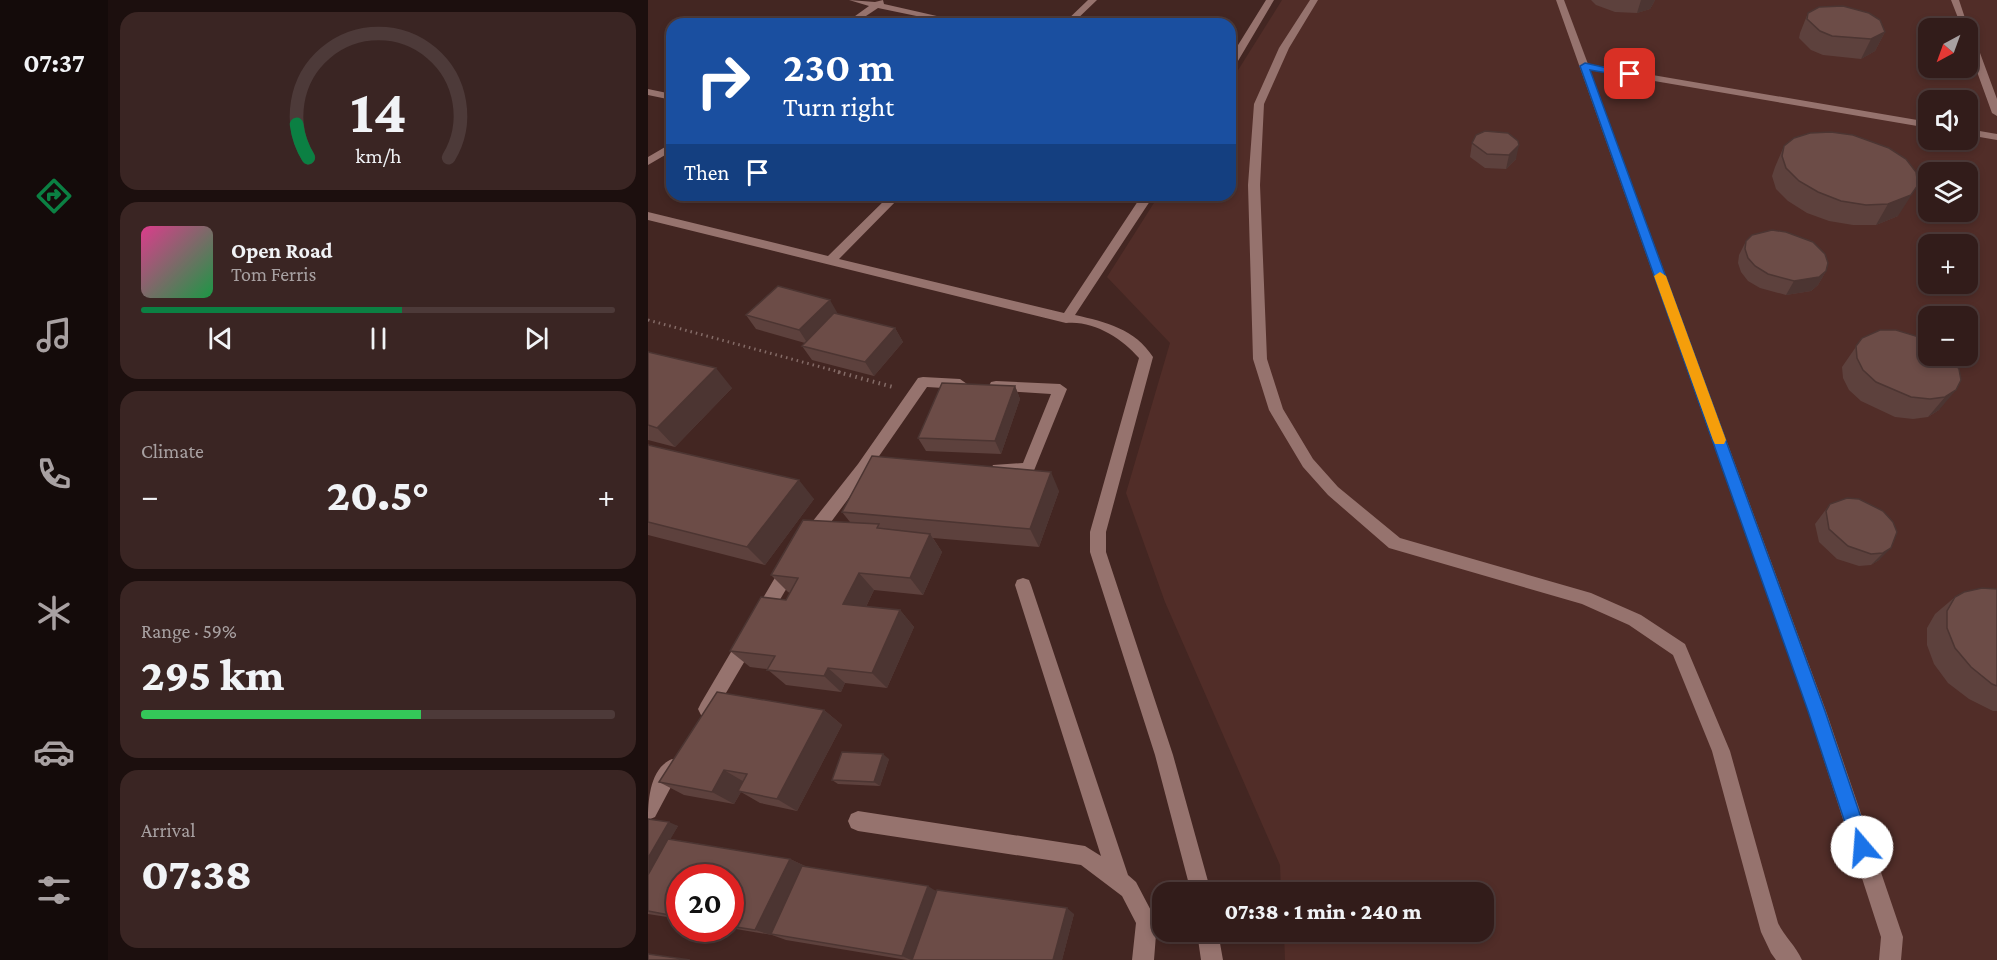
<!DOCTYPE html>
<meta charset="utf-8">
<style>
body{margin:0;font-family:"Crimson Pro",serif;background:#3a2523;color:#f1f3f6;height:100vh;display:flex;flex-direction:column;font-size:22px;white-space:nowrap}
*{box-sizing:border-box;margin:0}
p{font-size:20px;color:#a8a1a2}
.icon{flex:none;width:33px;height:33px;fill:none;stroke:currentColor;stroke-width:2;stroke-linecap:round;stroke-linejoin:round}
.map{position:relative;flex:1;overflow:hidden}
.details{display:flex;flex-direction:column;gap:12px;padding:12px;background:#1c0f0e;width:540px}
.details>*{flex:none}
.hud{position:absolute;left:18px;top:18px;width:570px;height:183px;border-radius:18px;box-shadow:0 3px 9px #0003,0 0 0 2px #4d3a39;background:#1a4fa0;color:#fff;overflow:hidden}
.needle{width:39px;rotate:221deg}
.buttons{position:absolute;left:1270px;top:18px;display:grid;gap:12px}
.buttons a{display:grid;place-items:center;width:60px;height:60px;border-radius:12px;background:#321c1a;box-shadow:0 3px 9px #0003,0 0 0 2px #4d3a39;font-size:30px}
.speed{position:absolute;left:18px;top:864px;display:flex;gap:12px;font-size:30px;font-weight:700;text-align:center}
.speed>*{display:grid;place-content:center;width:78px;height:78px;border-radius:50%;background:#321c1a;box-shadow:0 3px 9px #0003,0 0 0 2px #4d3a39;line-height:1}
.speed .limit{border:9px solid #d22;background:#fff;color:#111}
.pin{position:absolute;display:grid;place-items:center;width:51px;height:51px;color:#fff;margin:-26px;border-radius:12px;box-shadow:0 3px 9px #0006}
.me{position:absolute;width:66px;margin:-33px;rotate:342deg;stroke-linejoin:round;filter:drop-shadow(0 0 4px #0008)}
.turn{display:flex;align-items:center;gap:21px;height:126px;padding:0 18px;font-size:27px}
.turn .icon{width:78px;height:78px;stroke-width:2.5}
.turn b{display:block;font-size:42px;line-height:51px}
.then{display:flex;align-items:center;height:57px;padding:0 18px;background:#0003;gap:12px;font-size:22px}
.big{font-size:45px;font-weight:800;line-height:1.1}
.details .tile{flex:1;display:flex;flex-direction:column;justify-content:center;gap:9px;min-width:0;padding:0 21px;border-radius:18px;background:#3a2523}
.details .dial{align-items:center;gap:0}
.dial svg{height:156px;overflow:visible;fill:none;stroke:#4d3a39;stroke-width:7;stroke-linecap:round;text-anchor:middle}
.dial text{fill:#f1f3f6;stroke:none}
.song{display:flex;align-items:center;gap:18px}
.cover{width:72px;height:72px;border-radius:9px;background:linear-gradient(135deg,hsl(330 70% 55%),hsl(140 70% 35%))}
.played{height:6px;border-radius:3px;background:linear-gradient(90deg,#0b8043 55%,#4d3a39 55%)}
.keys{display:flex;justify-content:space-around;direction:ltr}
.heat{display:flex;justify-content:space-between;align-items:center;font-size:33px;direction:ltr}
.charge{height:9px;border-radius:4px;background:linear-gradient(90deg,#34c759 59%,#4d3a39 0)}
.trip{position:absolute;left:504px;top:882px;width:342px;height:60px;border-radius:18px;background:#321c1a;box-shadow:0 3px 9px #0003,0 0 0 2px #4d3a39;font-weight:800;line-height:60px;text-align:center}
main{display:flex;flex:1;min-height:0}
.tabs{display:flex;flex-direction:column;width:108px;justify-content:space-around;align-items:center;background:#140b0a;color:#a8a1a2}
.tabs .icon{width:42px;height:42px}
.tabs .current{color:#0b8043}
.tabs b{font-size:27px;color:#f1f3f6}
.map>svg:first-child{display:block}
.built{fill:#512d28;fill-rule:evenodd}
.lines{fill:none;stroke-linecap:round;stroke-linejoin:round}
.path-far1{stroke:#846b67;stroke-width:3;stroke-dasharray:1.5 4;stroke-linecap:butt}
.path{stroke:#846b67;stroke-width:4;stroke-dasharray:1.5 4.5;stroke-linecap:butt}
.service{fill:#96736e;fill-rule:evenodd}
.minor{fill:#96736e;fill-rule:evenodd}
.wall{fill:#5d413d}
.shaded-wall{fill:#4c3532}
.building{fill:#6c4c47;stroke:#4c3532;stroke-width:1.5}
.route{fill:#1a73e8;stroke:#114b97;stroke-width:1.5}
.slow{fill:#f59e0b}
</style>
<main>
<nav class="tabs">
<b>07:37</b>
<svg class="icon current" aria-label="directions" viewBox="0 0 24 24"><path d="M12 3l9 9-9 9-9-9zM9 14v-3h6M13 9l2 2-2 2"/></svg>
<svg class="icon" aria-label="music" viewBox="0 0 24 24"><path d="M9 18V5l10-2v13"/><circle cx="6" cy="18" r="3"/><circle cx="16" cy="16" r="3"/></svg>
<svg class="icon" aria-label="phone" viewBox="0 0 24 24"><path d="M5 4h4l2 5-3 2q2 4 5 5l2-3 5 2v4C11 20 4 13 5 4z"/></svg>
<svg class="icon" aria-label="climate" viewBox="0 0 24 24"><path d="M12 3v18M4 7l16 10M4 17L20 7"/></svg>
<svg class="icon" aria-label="car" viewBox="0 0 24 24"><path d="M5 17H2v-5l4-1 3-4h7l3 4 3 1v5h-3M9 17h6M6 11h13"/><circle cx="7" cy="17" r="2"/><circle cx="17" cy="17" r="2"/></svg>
<svg class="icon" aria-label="filters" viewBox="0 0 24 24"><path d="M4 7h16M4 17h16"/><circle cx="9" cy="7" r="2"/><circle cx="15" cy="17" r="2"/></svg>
</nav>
<section class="details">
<div class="tile dial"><svg viewBox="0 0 100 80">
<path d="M14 69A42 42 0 1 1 86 69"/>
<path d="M14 69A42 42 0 0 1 8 52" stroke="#0b8043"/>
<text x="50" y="56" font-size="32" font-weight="700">14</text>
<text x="50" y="72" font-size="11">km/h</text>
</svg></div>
<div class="tile">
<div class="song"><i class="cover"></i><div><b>Open Road</b><p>Tom Ferris</p></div></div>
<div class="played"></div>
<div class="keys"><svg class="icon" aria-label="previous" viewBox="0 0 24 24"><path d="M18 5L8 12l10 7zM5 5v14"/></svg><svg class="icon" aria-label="pause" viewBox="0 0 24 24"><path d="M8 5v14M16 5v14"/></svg><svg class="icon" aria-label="next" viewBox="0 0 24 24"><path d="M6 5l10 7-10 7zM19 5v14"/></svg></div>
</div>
<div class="tile"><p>Climate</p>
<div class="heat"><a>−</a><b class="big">20.5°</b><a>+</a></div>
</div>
<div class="tile"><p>Range · 59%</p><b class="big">295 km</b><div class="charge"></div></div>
<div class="tile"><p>Arrival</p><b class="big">07:38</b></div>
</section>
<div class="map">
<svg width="1349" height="960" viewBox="0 0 1349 960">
<rect width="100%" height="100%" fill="#432622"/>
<path class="built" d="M634 0H1349V960H637L636 932H836V892H633L632 865 517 602 478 493 522 343 459 277 511 195H582V83ZM1281 28H1320V68H1281ZM1281 100H1320V140H1281ZM1281 172H1320V212H1281ZM1281 244H1320V284H1281ZM1281 316H1320V356H1281Z"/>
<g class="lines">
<path class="path-far1" d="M0 320 195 373"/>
<path class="path" d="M190 372 245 387"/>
<path class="service" d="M662 0H670L641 48 616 104 612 185 619 359 635 409 665 459 690 487 752 538 943 593 993 615 1037 644 1082 751 1130 923C1136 936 1148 946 1154 960H1128L1123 953 1113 932 1064 751 1025 655 981 625 934 604 741 548 680 495 655 467 621 410 605 359 600 185 606 104 631 48Z
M908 0H916L940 64 1281 122V128L942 70 1178 711 1255 937 1253 960H1231L1233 937 1160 711Z
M1303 0H1311L1321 30 1314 28Z
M1320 31 1325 34 1349 99V116L1344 113 1320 47Z
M1320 129 1349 134V140L1320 135Z
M275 377 312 379 319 384 312 389 279 387 220 472 169 541 163 543 157 541 155 536 157 531 210 464 270 378Z
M348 381 412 384 419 389 385 473 350 475 345 473 343 469 345 465 375 463 403 394 343 390 341 386 343 382Z
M141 562 147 564 149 569 147 574 120 620 114 623 108 620 106 615 108 610 135 564Z
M99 633 105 635 108 641 105 647 65 715 59 718 53 715 50 709 53 703 93 635Z
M24 759 31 761 33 768 7 817 0 820C0 800 2 768 24 759Z"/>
<path class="minor" d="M201 0 227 2 235 0 236 4 324 24H307L230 8 206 24H196L221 6Z
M440 0H449L424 24H415Z
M618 0H626L587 66 582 69V58Z
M0 89 24 94V100L0 95Z
M24 143V151L0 165V157Z
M242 195H254L191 259 416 313 494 195H506L427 315C458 322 487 329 505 357L458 532V552L525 755 563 892H543L507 755 442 552V532L491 358C474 338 445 320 418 323L0 220V212L180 256Z
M375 578 381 580 383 585 480 875 488 882 509 922 506 960H484L488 923 474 896 433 865 210 831 203 828 200 821 203 814 210 811 437 846 453 856 367 585 369 580Z
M549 932H570L575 960H553Z"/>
</g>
<path class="wall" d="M943 0H1007L1005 4 1002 9 989 13 967 12 948 5Z
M1160 13 1237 32 1227 51 1213 59 1175 55 1163 50 1151 38 1152 33Z
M1183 132 1250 216 1228 225H1205L1181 221 1159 213 1140 201 1128 189 1124 176 1127 167 1136 146Z
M828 135 868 159 858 169 837 168 822 157 824 143Z
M1098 241 1178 271 1170 285 1163 291 1138 295 1112 288 1100 281 1093 272 1090 263 1091 255Z
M190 314 247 328 255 342 226 376 164 360 154 346 157 343 108 329 98 315Z
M1214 338 1311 369 1291 410 1280 417 1265 419 1247 417 1213 401 1201 390 1195 378 1194 367Z
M0 352 84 388 27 447 0 440Z
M367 386 372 399 353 454 278 451 270 438Z
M0 445 166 499 117 565 0 535Z
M411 491 391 547 285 538 294 552 275 595 226 590 218 607 252 610 266 627 239 688 197 683 193 692 138 685 119 669 102 667 82 651 138 600 142 593 140 592 123 575 202 522 194 512Z
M1182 504 1249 532 1231 560 1223 565 1211 566 1189 559 1171 542 1167 524Z
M1349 589V711H1345L1321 699 1300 683 1286 664 1279 645V628L1287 614 1307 597Z
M176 710 194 725 149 811 112 803 93 792 86 804 36 795 11 782Z
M241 759 232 786 190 784 184 780Z
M0 819 30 826 22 839 142 859 157 866 289 891 426 914 414 960H259L138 940 124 935 82 928V878H32V919L0 914Z"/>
<path class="shaded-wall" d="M993 0H1007L1005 4 1002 9 989 13Z
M1237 32 1227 51 1213 59 1223 39Z
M871 145 868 159 858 169 861 155Z
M1270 185 1250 216 1228 225 1240 204Z
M1178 271 1170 285 1163 291 1138 295 1146 281Z
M182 300 190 314 160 344 151 330Z
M247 328 255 342 226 376 217 362Z
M68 368 84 388 27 447 9 428Z
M367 386 372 399 353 454 347 441Z
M1308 390 1291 410 1280 417 1297 397Z
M403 472 411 491 391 547 382 529Z
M151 480 166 499 117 565 99 547Z
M282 534 294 552 275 595 262 578Z
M1243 548 1231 560 1223 565 1235 553Z
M211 573 226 590 211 621 195 604Z
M252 610 266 627 239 688 224 673Z
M180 668 197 683 193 692 176 676Z
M176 710 194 725 149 811 129 799Z
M235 754 241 759 232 786 226 782Z
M76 770 98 783 90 791 93 792 86 804 64 792Z
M21 822 30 826 2 875H0V858Z
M142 859 157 866 123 935 107 930Z
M280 886 291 893 266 960H263L254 956Z
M419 908 426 914 414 960H405Z"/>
<path class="building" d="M1195 6 1221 13 1232 20 1237 32 1223 39 1184 36 1172 31 1159 19 1160 13 1171 7Z
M837 131 860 133 870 141 871 145 861 155 839 154 824 143 828 135Z
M1183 132 1205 135 1241 148 1258 159 1268 172 1270 185 1263 195 1240 204 1218 205 1193 201 1170 192 1151 181 1138 168 1134 156 1136 146 1146 138 1162 133Z
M1124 230 1138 232 1165 242 1177 254 1180 263 1178 271 1171 277 1146 281 1120 274 1107 266 1100 258 1097 249 1098 241 1104 235Z
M130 286 182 300 151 330 98 315Z
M186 313 247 328 217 362 154 346Z
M1232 330H1248L1281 340V356H1302L1303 357 1311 369 1313 380 1308 390 1297 397 1282 399 1263 397 1228 382 1215 370 1209 358 1208 346 1214 338Z
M0 352 68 368 9 428 0 425Z
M294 383 367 386 347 441 270 438Z
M0 445 151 480 99 547 0 522Z
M224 456 403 472 382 529 194 512Z
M1199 498 1211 499 1235 511 1245 522 1249 532 1243 548 1235 553 1223 554 1200 546 1181 529 1178 511 1182 504Z
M155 520 231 524 229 528 282 534 262 578 211 573 195 604 252 610 224 673 180 668 176 676 119 670 127 656 82 651 113 597 138 600 150 578 123 575Z
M1334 588 1349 589V686L1344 684 1323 667 1307 648 1299 628V611L1307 597 1316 592Z
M69 692 176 710 129 799 90 791 99 774 76 770 64 792 11 782Z
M194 752 235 754 226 782 184 780Z
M0 819 21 822 0 858Z
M20 839 142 859 107 930 82 926V878H32V917L0 911V875Z
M154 866 280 886 254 956 123 934Z
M289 890 419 908 405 960H264Z
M0 954 42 960H0Z"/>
<path class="route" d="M937 63 987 74 982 77 942 70 1177 711 1223 847 1220 853 1214 856 1208 853 1205 847 1160 711 932 66Z"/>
<path class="slow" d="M1012 272 1018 276 1078 440 1076 444H1067L1065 440 1006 276Z"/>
</svg>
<div class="buttons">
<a><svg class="needle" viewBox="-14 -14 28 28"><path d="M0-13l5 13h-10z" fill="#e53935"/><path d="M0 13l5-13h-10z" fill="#a8a1a2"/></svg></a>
<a><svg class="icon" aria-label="sound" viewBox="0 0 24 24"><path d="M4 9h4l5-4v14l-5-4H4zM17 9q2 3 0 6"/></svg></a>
<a><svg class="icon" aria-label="layers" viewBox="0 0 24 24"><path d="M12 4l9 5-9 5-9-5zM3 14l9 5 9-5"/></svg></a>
<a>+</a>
<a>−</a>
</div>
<div class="speed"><div class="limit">20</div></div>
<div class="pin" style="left:982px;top:74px;background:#d93025"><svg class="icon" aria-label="arrive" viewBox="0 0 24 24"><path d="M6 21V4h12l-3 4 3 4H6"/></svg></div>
<svg class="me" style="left:1214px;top:847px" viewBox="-20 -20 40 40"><circle r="19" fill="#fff"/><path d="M0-13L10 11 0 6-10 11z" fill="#1a73e8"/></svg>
<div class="trip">07:38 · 1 min · 240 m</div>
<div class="hud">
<div class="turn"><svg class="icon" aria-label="right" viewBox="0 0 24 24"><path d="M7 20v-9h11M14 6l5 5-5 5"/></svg><div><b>230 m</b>Turn right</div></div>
<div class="then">Then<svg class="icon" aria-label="arrive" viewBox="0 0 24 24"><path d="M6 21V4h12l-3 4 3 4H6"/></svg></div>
</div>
</div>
</main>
